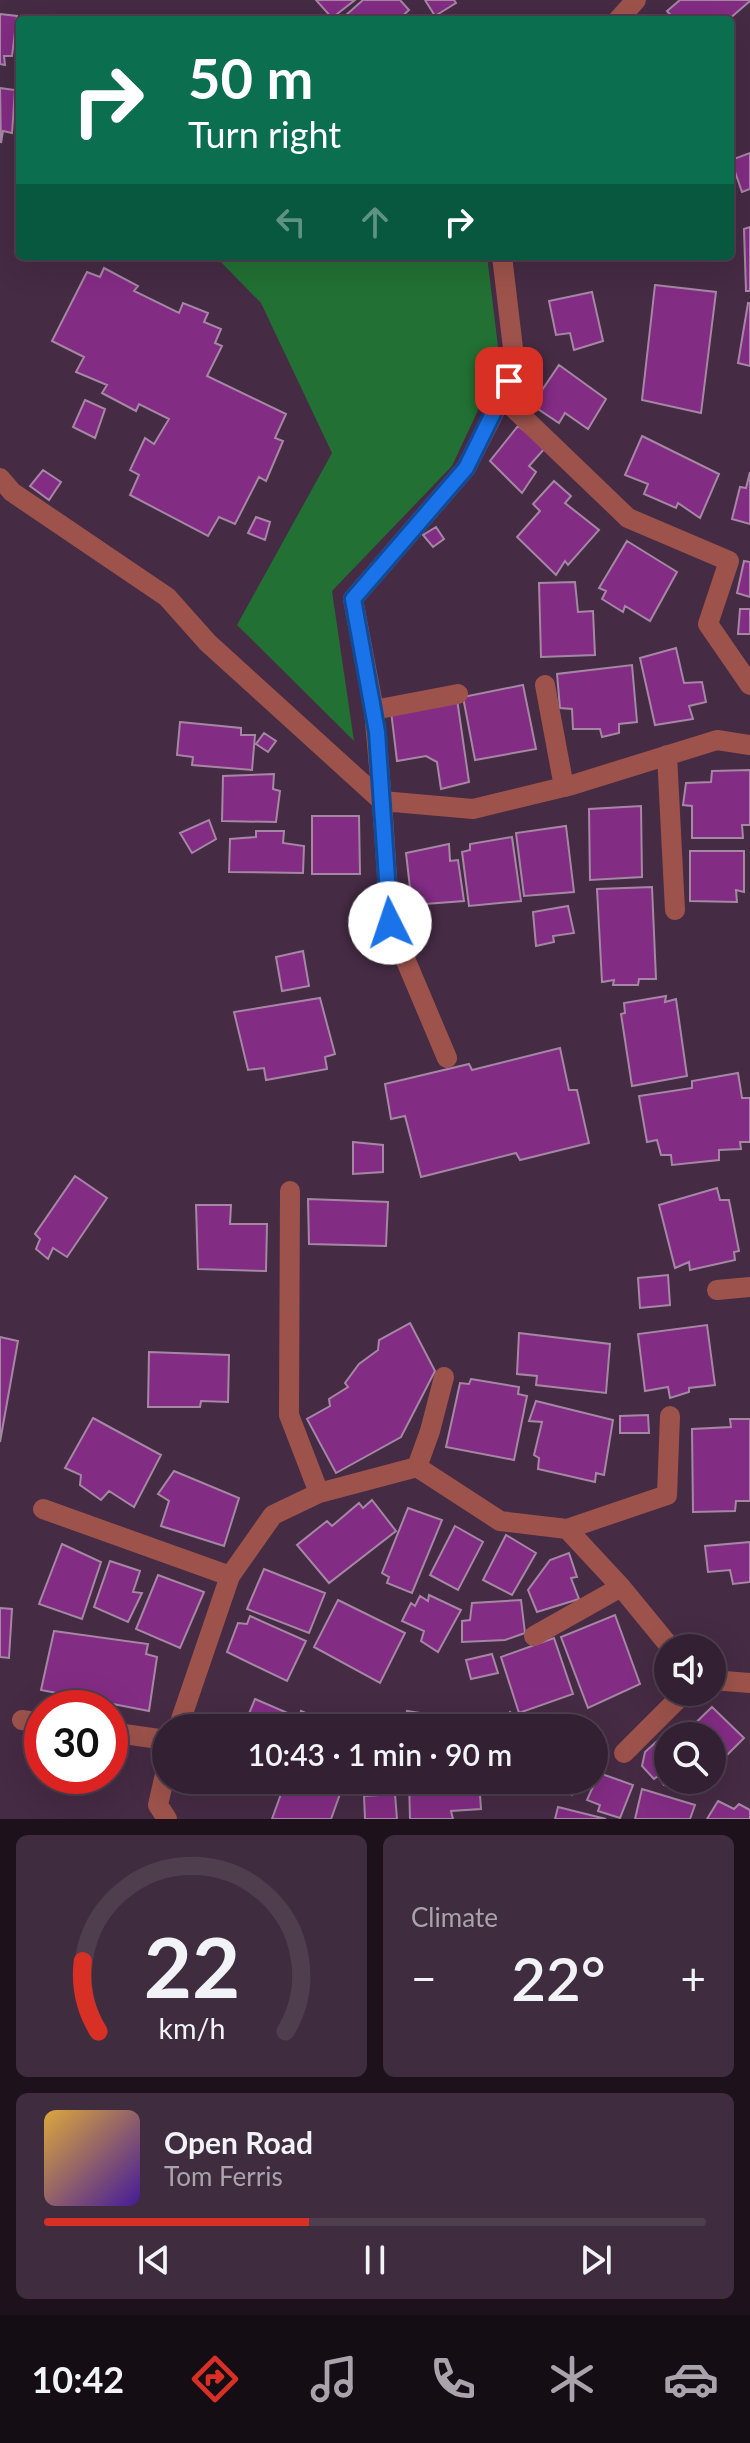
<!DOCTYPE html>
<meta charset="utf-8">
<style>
body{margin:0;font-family:Lato,sans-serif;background:#3f2d3f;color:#f1f3f6;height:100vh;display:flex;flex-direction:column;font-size:30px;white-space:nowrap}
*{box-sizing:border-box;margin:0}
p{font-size:26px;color:#a9a3ac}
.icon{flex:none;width:44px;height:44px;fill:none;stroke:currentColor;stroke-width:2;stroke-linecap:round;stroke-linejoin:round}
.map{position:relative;height:1819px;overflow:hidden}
.panel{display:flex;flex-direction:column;gap:16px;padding:16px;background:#1d121c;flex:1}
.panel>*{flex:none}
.top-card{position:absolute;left:16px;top:16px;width:718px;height:244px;border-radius:8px;box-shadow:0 8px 32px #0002,0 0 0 2px #4e3e4e;background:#0b6e4f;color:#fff;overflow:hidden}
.controls{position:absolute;left:654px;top:1634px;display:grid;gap:16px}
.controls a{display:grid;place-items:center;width:72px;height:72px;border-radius:50%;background:#342033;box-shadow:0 8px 32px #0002,0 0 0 2px #4e3e4e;font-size:40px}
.speed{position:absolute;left:24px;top:1690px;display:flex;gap:16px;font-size:40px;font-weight:700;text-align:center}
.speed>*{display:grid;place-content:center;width:104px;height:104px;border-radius:50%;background:#342033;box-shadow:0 8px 32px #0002,0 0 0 2px #4e3e4e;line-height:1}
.speed .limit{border:12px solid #d22;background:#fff;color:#111}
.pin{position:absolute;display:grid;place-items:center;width:68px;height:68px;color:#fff;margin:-34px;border-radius:16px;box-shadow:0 4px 12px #0006}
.me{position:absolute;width:88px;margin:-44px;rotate:356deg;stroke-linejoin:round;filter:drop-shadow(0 0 6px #0008)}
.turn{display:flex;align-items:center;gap:28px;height:168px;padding:0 40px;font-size:36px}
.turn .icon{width:104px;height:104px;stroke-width:2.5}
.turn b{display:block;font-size:56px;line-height:68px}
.lanes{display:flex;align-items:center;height:76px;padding:0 40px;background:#0003;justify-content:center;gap:40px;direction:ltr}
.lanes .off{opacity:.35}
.big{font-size:60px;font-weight:600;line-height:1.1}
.panel .card{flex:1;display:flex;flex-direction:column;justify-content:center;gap:12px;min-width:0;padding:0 28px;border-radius:12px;background:#3f2d3f}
.panel .dial{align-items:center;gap:0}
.dial svg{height:208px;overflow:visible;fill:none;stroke:#4e3e4e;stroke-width:7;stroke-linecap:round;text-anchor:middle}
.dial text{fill:#f1f3f6;stroke:none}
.song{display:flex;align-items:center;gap:24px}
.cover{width:96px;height:96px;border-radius:12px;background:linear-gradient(135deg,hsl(40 70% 55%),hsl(260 70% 35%))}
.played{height:8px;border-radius:4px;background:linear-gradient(90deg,#d93025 40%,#4e3e4e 40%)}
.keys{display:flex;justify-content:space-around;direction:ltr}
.heat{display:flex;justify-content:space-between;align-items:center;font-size:44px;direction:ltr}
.panel .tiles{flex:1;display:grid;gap:16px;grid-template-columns:1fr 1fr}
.card:last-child{grid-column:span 2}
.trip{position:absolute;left:152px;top:1714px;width:456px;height:80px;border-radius:40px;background:#342033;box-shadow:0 8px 32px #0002,0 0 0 2px #4e3e4e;font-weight:600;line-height:80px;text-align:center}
.dock{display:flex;height:128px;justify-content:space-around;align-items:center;background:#150d14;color:#a9a3ac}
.dock .icon{width:56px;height:56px}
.dock .active{color:#d93025}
.dock b{font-size:36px;color:#f1f3f6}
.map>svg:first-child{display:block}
.green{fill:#227033}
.building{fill:#832c84;stroke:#a587a4;stroke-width:2}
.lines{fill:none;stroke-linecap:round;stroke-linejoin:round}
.lane{stroke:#9d534b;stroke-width:20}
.street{stroke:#9d534b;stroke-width:20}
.route-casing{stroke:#114b97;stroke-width:20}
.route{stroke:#1a73e8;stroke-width:14}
</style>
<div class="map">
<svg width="750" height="1819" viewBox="0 0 750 1819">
<rect width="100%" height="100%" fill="#452b44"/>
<path class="green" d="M215 256H487L500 363 452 466 332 591 354 741 237 625 332 453 261 303Z"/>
<path class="building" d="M316 0H355L332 18Z
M363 0H400L409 10 398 20H350L346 15Z
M425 0H454L456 3 435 16Z
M680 0H750V1L728 20H675L667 11Z
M0 14 17 16 12 56H4L5 65 0 64Z
M0 88 15 90 12 133 3 131 1 143Z
M750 153V189L742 192 731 160Z
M750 227V291H746L744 229Z
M104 268 138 286 134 291 179 313 183 303 208 313 204 322 221 329 215 343 222 346 207 376 286 414 275 438 283 441 266 481 259 477 235 524 219 517 208 536 130 495 139 475 130 470 145 438 154 444 169 419 139 404 136 411 102 393 107 385 76 372 84 357 52 341 87 272 100 277Z
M655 285 716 292 701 413 642 400Z
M592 292 603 341 574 350 570 333 556 335 549 301Z
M748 303H750V366L738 363Z
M559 365 606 399 588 429 565 413 559 423 532 405Z
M85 400 105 409 95 438 73 427Z
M518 426 546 447 529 466 536 472 522 493 490 461Z
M642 436 719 474 700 518 678 503 676 508 644 494 648 484 625 475Z
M43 470 61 482 49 500 30 486Z
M750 472V524L732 519 740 487 746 488Z
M554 481 571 496 565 503 599 530 568 565 565 561 556 575 517 537 540 511 533 504Z
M256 517 270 522 265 540 248 533Z
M436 527 444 539 433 547 423 535Z
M627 541 677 572 650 621 625 606 623 612 602 599 606 591 599 588Z
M744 561 750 562V597L737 593Z
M575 582 578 612 593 611 595 655 541 657 539 583Z
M740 609H750V634H738Z
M676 648 684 683 702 682 706 702 689 706 693 719 655 725 640 658Z
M632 665 637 722 619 724V733L602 737 600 729H573L572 709 560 708 557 674Z
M523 685 536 749 475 760 463 697Z
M457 699 469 782 441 789 437 762 426 756 397 761 391 711Z
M180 722 241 728V735H255L252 770 192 765 193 757 177 755Z
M264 733 276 741 268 752 256 744Z
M750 770V825H742L743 838H692V806L683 805 686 783 711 782 712 771Z
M274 774 273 789 280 791 276 822 222 821 223 776Z
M641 806 642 877 590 880 589 809Z
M312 816H359L360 874H312Z
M209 820 216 839 192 853 180 833Z
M566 826 574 892 524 896 516 833Z
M256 831H284L283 843 304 846 303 873 229 872 230 839 256 837Z
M512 837 521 901 469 906 462 852 470 850V844Z
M449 844 450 861 458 860 464 901 412 905 406 853Z
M690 851H744V892L736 890 737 902 690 901Z
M652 887 656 979H639L638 985H613L614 980 602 982 597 889Z
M568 906 574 933 553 936 554 942 536 946 533 912Z
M303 951 309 986 282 991 276 957Z
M666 996 665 1002 676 999 687 1076 632 1086 621 1014 625 1013 624 1003Z
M320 998 335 1054 325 1057 327 1069 266 1080 264 1068 248 1070 234 1012Z
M560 1048 569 1090H577L589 1143 520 1160 516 1153 421 1177 405 1116 391 1119 385 1084 469 1064 472 1070Z
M738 1073 742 1098H750V1142H740L741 1149 719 1150V1160L672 1165 671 1155H661L657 1140 647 1142 639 1096 692 1088V1081Z
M353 1142 383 1145V1172L353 1174Z
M75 1176 107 1198 67 1257 53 1248 48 1259 36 1249 40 1239 35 1234Z
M717 1188 720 1200H729L739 1251 734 1252 735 1260 690 1270 689 1262 675 1268 659 1205Z
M308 1199 388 1202 386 1246 309 1244Z
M196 1205H231L230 1224H267L266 1271 198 1269Z
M668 1275 670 1305 640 1308 638 1278Z
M410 1323 435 1371 401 1437 336 1473 307 1419 330 1406 329 1399 348 1387 345 1383 359 1364 378 1350 379 1340Z
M707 1325 715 1385 689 1388V1392L670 1398 668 1387 645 1391 638 1334Z
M519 1333 610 1344 606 1393 536 1385 537 1376 517 1374Z
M0 1337 18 1341 0 1442Z
M149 1352 229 1355 228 1402 201 1401 200 1407H148Z
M471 1379 519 1387 518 1394 527 1396 514 1460 446 1447 460 1383 469 1384Z
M536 1401 613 1420 604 1475 596 1473 595 1482 538 1469 539 1458 534 1455 542 1422 529 1421Z
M648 1415 649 1433H620V1416Z
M93 1418 161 1455 134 1507 109 1491 101 1500 80 1485 81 1475 65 1468Z
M730 1419H750V1501H736L735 1511 693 1512 692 1429 731 1427Z
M174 1471 239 1498 224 1546 161 1526 169 1501 158 1494Z
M372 1500 396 1531 329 1583 297 1545 327 1521 332 1526 359 1503 363 1508Z
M408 1508 442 1520 412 1593 387 1583 389 1577 382 1573Z
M455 1526 483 1542 458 1590 430 1575Z
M506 1535 536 1553 512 1595 483 1580Z
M750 1542V1582L733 1584 730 1570 708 1572 705 1546Z
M62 1544 101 1562 82 1619 39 1604Z
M569 1553 577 1577 571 1578 579 1599 537 1612 528 1590 550 1560Z
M110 1561 140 1571 133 1592 142 1593 128 1622 94 1607Z
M264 1569 325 1593 309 1633 247 1609Z
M158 1575 204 1592 180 1648 136 1629Z
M429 1595 461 1610 438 1652 421 1641 424 1631 402 1621 411 1603 415 1606 420 1596 428 1601Z
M338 1600 405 1633 380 1683 314 1647Z
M521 1600 525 1633 505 1640 462 1642V1621L470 1620 472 1603Z
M0 1608 12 1609 9 1658 0 1657Z
M615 1615 640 1684 588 1708 561 1637Z
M250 1616 306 1641 287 1681 227 1652 238 1623 247 1624Z
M54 1631 148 1644 146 1654 157 1657 149 1711 41 1690Z
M554 1638 573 1694 519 1713 501 1657Z
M492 1654 498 1673 471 1679 466 1660Z
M255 1699 299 1718 301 1711 339 1728H243Z
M712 1707 744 1738 712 1770V1736H668V1780H684L676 1787 664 1785 658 1776 654 1779 642 1766 645 1752 675 1725 684 1734Z
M407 1711 460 1719 458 1728H404Z
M510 1712 537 1728 479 1726 487 1714 505 1721Z
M599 1773 633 1785 620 1818 598 1811 600 1805 587 1800Z
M286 1780H302L340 1794 331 1819H272Z
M409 1780H479L481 1809 451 1811 453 1819H410Z
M554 1780H588L583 1787 580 1781 572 1795Z
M642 1789 695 1805 690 1819H635Z
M395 1794 397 1819H365L364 1796Z
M718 1801 734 1809 739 1804 750 1810V1819H707Z
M558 1807 606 1819H555Z"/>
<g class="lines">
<path class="lane" d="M618 20 636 0
M502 397 628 518 729 561 708 624 750 685
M545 685 564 787
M374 710 458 694
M382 801 374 710 353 599 466 468 502 397 515 365 502 256"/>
<path class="street" d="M0 478 12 492 167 597 208 643 382 801 473 809 572 785 717 740 750 745
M667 755 675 910
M382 801 390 923 447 1058
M290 1191 289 1415 319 1493
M717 1290 750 1287
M417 1467 430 1431 444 1377
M43 1509 230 1576
M567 1529 667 1495 670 1416
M534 1636 621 1587
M712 1680 750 1683
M22 1720 42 1723
M178 1728 230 1576 273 1515 319 1493 417 1467 500 1521 567 1529 621 1587 671 1648
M110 1732 166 1740
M624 1753 685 1692
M166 1770 158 1805 167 1819"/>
</g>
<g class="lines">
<g class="route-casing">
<path id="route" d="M390 923 377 732 353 599 466 468 509 381"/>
</g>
<use href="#route" class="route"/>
</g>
</svg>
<div class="controls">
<a><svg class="icon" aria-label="sound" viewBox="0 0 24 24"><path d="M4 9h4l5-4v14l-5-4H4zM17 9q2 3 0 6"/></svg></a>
<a><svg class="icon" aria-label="search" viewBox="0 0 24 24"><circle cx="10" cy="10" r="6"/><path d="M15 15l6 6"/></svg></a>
</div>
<div class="speed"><div class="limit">30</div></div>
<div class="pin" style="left:509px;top:381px;background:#d93025"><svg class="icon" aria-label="arrive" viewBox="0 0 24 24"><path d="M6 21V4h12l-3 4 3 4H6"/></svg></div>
<svg class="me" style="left:390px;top:923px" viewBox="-20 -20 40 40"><circle r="19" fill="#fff"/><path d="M0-13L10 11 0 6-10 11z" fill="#1a73e8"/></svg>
<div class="trip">10:43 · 1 min · 90 m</div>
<div class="top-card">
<div class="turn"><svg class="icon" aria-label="right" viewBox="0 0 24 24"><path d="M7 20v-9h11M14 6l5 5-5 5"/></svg><div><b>50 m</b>Turn right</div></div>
<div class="lanes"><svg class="icon off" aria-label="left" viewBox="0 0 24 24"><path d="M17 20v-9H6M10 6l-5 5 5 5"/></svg><svg class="icon off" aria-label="ahead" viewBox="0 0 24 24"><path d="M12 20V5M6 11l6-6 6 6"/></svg><svg class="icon" aria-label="right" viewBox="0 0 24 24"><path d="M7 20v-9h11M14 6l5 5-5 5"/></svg></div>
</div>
</div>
<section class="panel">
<div class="tiles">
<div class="card dial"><svg viewBox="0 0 100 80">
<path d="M14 69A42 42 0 1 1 86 69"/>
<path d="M14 69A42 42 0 0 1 8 42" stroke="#d93025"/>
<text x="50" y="56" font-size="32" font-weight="700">22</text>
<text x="50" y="72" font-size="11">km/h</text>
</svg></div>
<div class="card"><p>Climate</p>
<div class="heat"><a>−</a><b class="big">22°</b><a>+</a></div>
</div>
<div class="card">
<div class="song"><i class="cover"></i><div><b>Open Road</b><p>Tom Ferris</p></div></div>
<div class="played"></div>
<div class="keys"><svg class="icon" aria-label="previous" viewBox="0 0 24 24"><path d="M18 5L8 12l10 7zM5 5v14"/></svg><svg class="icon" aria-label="pause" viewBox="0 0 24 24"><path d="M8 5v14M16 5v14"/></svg><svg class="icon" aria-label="next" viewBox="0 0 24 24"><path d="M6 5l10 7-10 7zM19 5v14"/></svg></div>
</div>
</div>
</section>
<nav class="dock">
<b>10:42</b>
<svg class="icon active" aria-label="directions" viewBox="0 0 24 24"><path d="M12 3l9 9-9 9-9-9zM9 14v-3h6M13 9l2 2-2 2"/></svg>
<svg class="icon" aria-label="music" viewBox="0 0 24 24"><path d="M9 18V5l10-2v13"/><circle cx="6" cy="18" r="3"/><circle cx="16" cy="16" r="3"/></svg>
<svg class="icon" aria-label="phone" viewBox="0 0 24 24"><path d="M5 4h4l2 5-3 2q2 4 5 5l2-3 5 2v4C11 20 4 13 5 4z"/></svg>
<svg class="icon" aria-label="climate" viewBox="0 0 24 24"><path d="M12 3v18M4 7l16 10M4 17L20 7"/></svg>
<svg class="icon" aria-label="car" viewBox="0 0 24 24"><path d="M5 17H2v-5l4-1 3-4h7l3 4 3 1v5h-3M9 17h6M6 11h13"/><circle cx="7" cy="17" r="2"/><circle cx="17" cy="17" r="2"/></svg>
</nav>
